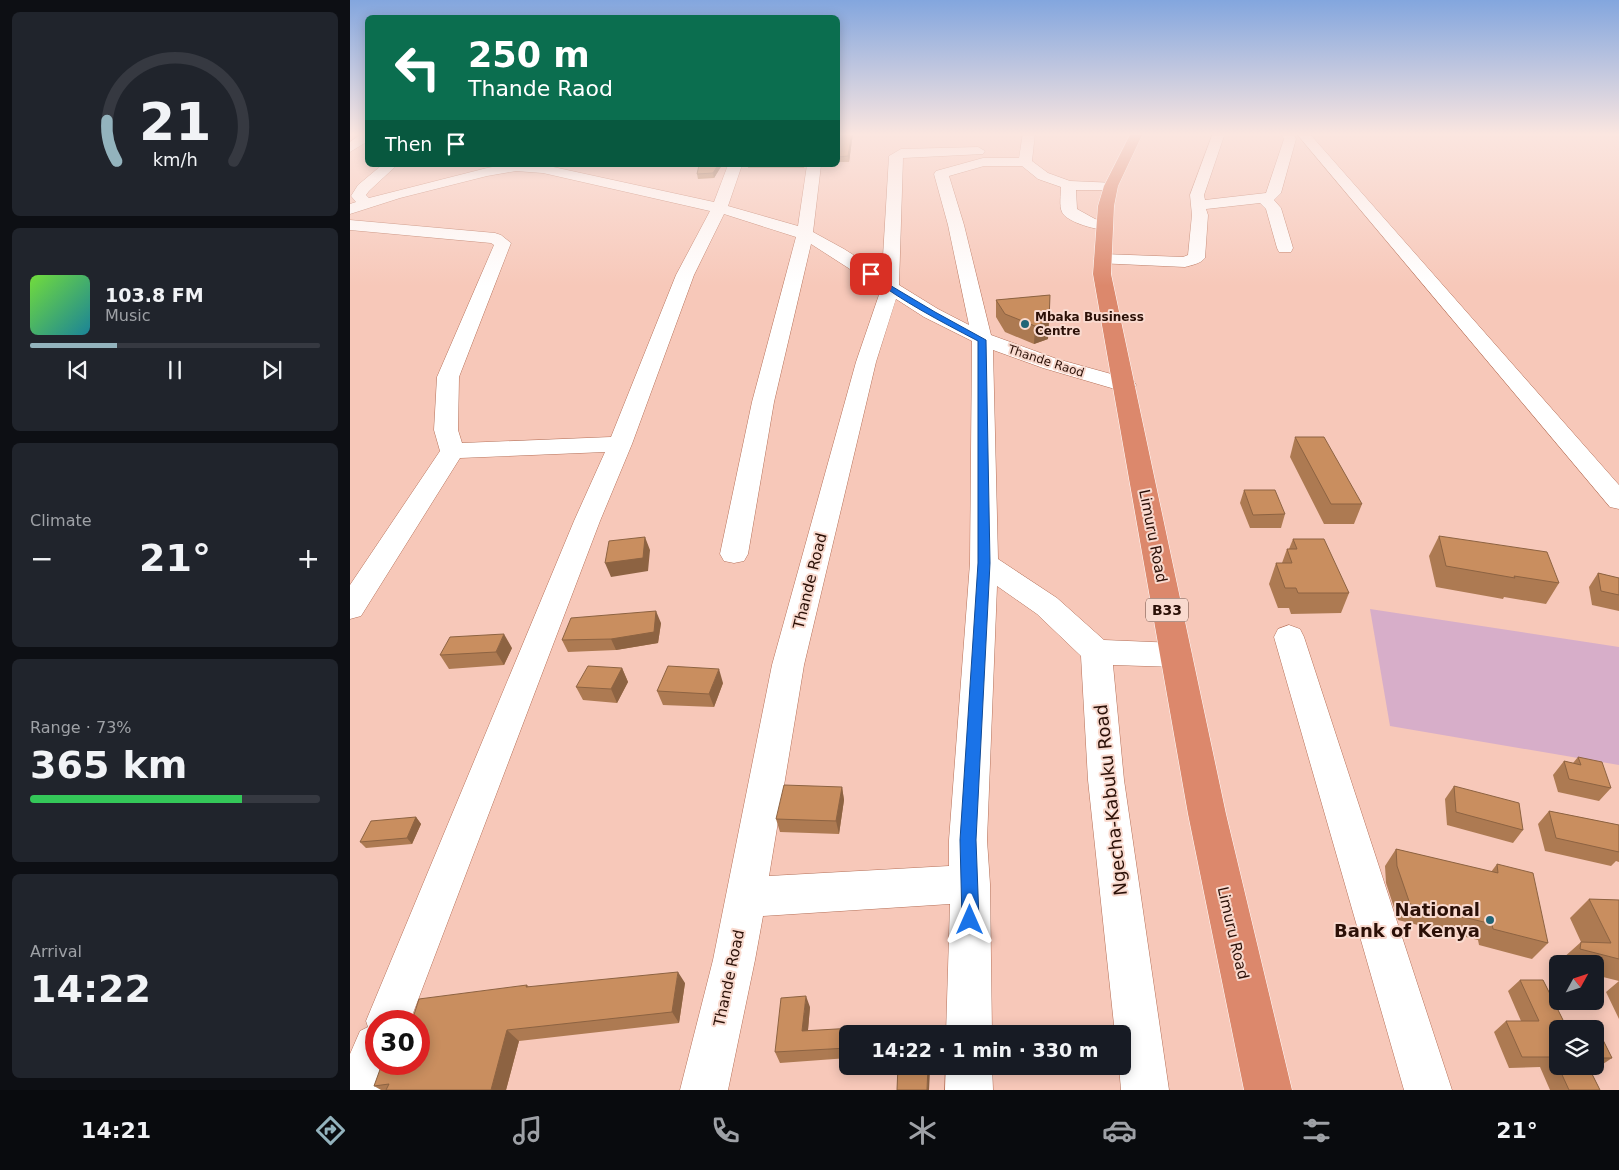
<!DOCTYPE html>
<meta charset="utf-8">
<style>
body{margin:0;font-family:"DejaVu Sans",sans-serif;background:#20242c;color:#f1f3f6;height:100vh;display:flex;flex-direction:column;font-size:19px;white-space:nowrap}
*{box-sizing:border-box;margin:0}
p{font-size:16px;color:#9ea1a6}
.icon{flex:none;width:28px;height:28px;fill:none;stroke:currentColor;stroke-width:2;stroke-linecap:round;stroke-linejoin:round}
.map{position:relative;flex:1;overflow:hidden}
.panel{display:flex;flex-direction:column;gap:12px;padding:12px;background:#0d0f14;width:350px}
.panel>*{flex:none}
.hud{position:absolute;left:15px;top:15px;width:475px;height:152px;border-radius:8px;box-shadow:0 2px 12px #0003;background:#0b6e4f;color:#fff;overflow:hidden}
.needle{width:32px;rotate:50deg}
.buttons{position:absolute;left:1199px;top:955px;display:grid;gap:10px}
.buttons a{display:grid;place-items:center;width:55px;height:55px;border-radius:8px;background:#171b24;box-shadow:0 2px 12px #0003;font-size:25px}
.speed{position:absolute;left:15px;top:1010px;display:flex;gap:10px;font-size:25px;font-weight:700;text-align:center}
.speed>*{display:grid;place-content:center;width:65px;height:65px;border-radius:50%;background:#171b24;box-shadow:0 2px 12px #0003;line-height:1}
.speed .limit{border:8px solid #d22;background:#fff;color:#111}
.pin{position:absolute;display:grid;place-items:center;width:42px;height:42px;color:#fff;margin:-21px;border-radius:10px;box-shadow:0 2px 8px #0006}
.me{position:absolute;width:55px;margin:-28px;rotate:0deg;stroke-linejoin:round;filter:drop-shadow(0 0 4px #0008)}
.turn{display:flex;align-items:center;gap:18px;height:105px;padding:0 20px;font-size:22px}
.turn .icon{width:65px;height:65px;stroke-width:2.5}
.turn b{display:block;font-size:35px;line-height:42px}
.then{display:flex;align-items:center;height:48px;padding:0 20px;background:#0003;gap:10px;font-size:19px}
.big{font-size:38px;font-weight:600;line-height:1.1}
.panel .widget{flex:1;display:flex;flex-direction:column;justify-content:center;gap:8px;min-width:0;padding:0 18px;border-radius:8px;background:#20242c}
.panel .dial{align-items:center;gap:0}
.dial svg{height:130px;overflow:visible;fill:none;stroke:#363941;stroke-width:7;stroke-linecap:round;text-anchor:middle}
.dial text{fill:#f1f3f6;stroke:none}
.song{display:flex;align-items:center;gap:15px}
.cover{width:60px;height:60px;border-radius:8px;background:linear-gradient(135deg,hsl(100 70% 55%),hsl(190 70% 35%))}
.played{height:5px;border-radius:2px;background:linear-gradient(90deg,#93b3bd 30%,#363941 30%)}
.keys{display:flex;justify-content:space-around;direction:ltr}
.heat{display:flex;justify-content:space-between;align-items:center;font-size:28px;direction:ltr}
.charge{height:8px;border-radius:4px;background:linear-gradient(90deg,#34c759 73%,#363941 0)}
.trip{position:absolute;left:489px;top:1025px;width:292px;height:50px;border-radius:8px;background:#171b24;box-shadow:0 2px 12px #0003;font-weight:600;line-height:50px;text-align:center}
.dock{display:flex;height:80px;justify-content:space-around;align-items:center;background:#090b0e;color:#9ea1a6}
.dock .icon{width:35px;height:35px}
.dock .on{color:#93b3bd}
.dock b{font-size:22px;color:#f1f3f6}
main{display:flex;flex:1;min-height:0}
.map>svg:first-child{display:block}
.green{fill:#d7aec9}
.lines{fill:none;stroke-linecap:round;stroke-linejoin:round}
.minor-casing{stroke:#b57058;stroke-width:1}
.highway-casing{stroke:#fff;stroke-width:1}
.minor{fill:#fff;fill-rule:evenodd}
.highway{fill:#dc886c;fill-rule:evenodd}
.wall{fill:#ad7a52;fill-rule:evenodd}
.shaded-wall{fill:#8d6342}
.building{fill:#c98e5f;stroke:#8d6342}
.route{fill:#1a73e8;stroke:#114b97}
.poi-dot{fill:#216577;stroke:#f9dacf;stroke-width:2}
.labels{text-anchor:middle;stroke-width:4;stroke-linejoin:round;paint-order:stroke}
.far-poi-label{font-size:12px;font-weight:bold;fill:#2b1007;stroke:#f9dacf;text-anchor:start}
.far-street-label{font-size:12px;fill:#2b1007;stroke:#f9dacf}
.shield{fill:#f9dacf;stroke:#694d43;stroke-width:1}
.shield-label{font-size:14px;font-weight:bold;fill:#2b1007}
.street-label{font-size:15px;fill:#2b1007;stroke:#f9dacf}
.near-street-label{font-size:18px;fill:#2b1007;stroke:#f9dacf}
.near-poi-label{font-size:18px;font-weight:bold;fill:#2b1007;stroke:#f9dacf;text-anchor:end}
</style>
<main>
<section class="panel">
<div class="widget dial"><svg viewBox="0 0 100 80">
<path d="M14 69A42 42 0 1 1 86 69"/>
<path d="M14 69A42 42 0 0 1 8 44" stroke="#93b3bd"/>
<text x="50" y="56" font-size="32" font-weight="700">21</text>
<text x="50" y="72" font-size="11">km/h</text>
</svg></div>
<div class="widget">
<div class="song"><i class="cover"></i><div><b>103.8 FM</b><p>Music</p></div></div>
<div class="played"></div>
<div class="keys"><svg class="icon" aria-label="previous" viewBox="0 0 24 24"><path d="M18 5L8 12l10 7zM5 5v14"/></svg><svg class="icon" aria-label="pause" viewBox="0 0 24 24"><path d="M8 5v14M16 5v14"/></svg><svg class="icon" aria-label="next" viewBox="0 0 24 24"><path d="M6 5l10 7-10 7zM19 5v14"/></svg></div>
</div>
<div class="widget"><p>Climate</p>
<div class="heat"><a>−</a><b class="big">21°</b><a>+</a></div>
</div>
<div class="widget"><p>Range · 73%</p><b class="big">365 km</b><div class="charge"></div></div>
<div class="widget"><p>Arrival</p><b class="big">14:22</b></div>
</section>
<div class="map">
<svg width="1269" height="1090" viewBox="0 0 1269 1090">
<rect width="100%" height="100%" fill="#f7c8b9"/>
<path class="green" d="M1020 609 1269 647V765L1040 726Z"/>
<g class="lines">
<g class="minor-casing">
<path id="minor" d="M13 133H18V141L0 152V142Z
M673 133H685L682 161 698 173 720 181 766 183 768 186 766 189 761 190H726L727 209 745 219 760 223 762 226 760 229C750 232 716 222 712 212 709 206 711 194 711 187L688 179 672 166H634L599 176 614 225 641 335 707 359 783 380 786 385 783 390 775 392 693 368 643 350 648 559 707 598 754 640 826 643 837 646 842 655 837 664 826 667 763 665 774 780 819 1090H771L769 1066H772V1034H765L738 780 731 656 687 614 647 586 637 840 640 884 642 1034H596L600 904 413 916 405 960 378 1090H330L363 960 422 665 506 362 531 289 461 244 424 402 398 554 394 561 384 563 374 561 370 554 402 402 446 237 374 214 344 275 282 444 250 521 60 1021H26V1064H42L32 1090H0V1054L10 1031 18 1027 16 1021 224 521 255 452 110 458 11 616 0 619V585L90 451 84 430 87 377 144 245 141 243 0 230V220L145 233 151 235 161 243 109 377 108 430 112 443 261 437 326 275 360 211 193 173 166 171 137 176 50 198 0 214V204L6 202 1 196 8 185 32 165H47L19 191 16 195 19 198 137 168 153 165H194L364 202 378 165H392L378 206 448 226 457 165H471L463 232 494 249 532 273 539 156 551 149 628 147 635 151 633 154 553 158 549 285 588 309 619 325 598 225 584 174 586 171 633 158H669ZM546 299 574 317 622 341 620 563 599 840V866L419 876 454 665 526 362Z
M863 133H875L854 195 855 200 916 193 934 139 931 133H943L946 139 931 193 924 200 931 208 943 248 941 252H929L927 248 916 209 910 203 856 209 858 215 855 258C850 264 842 265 835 267L747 263 744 259 747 255 753 254 833 257 838 255 842 215 840 195Z
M946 133H959L1269 485V509L1260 507Z
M939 625 950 629 954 637 1102 1090H1054L924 637 928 629Z
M596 1066H642L643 1090H595Z"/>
</g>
<g class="highway-casing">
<path id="highway" d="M781 133H793L768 186 764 206 761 274 876 814 942 1090H894L838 814 743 274 748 206 754 186Z"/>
</g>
<use href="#minor" class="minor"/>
<use href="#highway" class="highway"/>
</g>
<path class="wall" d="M488 133H503L499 162H488Z
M342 165H372L364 178 348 179 347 174 349 165Z
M398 165H455L454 168H398Z
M700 295 698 339 684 344 655 332 646 317V300Z
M945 437 1012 504 1004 524H974L940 457Z
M894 490 935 514 931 528H900L890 503Z
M1089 536 1209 583 1196 604 1154 597 1153 599 1086 587 1079 556Z
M943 539 999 593 991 613 941 614 939 608H928L919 584 926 563H932L937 549H939Z
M1248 573 1269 578V611L1242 605 1239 587Z
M311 623 308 643 266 650 218 652 212 640Z
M162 648 154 665 99 669 90 655Z
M272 668 278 682 267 703 233 700 226 687Z
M373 683 364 707 313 705 307 691Z
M1228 757 1261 788 1249 801 1208 792 1203 775 1214 761 1223 763Z
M1104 786 1173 830 1163 843 1097 825 1095 799Z
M492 787 494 800 489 834 430 832 426 819Z
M1199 811 1269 825V862L1266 861 1261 866 1195 851 1188 824Z
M66 817 71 824 62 844 16 848 10 842Z
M1046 849 1141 872 1147 864 1198 943 1182 959 1129 945 1128 940 1048 920 1036 883 1035 866Z
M1239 899 1269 900V1019L1256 992 1269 981 1245 975V964H1211L1212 959 1231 942 1220 918Z
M1170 980H1193L1214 1022H1244L1262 1058 1247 1068H1239L1250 1090H1200L1190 1067 1159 1068 1144 1032 1156 1021H1171L1158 991ZM1208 1029H1245V1066H1208Z
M335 983 329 1023 169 1041 156 1090H31L24 1086 177 985 179 987Z
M460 1007 458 1030 498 1034V1058L430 1063 425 1052Z"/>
<path class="shaded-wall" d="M502 133H503L499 162 498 156Z
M368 165H372L364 178 363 173Z
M699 321 698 339 684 344 685 326Z
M295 537 300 550 298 571 261 577 255 563Z
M306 611 311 623 308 643 266 650 261 639Z
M154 634 162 648 154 665 146 652Z
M272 668 278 682 267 703 261 689Z
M369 669 373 683 364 707 359 694Z
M492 787 494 800 489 834 486 821Z
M66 817 71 824 62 844 57 838Z
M328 972 335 983 329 1023 322 1012Z
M456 996 460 1007 457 1041 452 1031Z
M157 1030 169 1041 156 1090H141Z
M578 1066H579L580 1071 579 1090H577Z"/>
<path class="building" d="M488 133H502L498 156 488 157Z
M349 165H368L363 173 347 174Z
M700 295 699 321 685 326 655 314 646 300Z
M945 437H974L1012 504H981Z
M894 490H925L935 514 903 515Z
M1089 536 1197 552 1209 583 1164 576 1165 578 1096 566Z
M295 537 293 558 255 563 259 541Z
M943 539H974L999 593H948L946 588H935L926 563H942L937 549H947Z
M1248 573 1269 578V595L1251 591Z
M306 611 304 632 261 639 212 640 221 618Z
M154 634 146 652 90 655 100 637Z
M238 666 272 668 261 689 226 687Z
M318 666 369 669 359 694 307 691Z
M1228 757 1252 762 1261 788 1219 779 1214 761 1231 765Z
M434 785 492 787 486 821 426 819Z
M1104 786 1169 803 1173 830 1106 812Z
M1199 811 1269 825V852L1206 838Z
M66 817 57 838 10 842 21 821Z
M1046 849 1148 873 1147 864 1183 873 1198 943 1143 929 1142 924 1060 904 1047 866Z
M1239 899 1269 900V959L1230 949 1231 942 1261 943Z
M328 972 322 1012 157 1030 141 1090H36L39 1084 24 1086 32 1064H69V1021H62L69 999 177 985 176 987Z
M1170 980H1193L1214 1022H1244L1262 1058H1245V1029H1208V1065L1204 1057H1172L1156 1021H1189Z
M456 996 452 1031 538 1026V1034H498V1048L425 1052 431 998Z
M548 1066H578L577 1090H547Z
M1208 1066H1238L1250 1090H1219Z"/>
<linearGradient id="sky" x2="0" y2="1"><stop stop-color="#83a6de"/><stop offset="0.47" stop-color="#fbe6e0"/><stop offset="1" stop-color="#fbe6e0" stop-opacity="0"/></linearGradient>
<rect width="1269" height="286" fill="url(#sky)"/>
<path class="route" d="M519 273H524L543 287 585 312 636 340 640 563 626 840 629 920 626 926 620 929 614 926 612 920 610 840 628 563V341C590 321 553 302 519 276Z"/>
<g class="poi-dot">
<circle cx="675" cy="324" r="5"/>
<circle cx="1140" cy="920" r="5"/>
</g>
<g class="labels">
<g class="far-poi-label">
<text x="685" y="321">Mbaka Business<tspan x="685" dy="14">Centre</tspan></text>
</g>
<g class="far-street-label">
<text transform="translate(696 361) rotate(18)" y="4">Thande Raod</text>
</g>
<rect class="shield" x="796" y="598.5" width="42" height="23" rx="4"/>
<g class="shield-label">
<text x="817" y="615">B33</text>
</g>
<g class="street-label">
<text transform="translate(803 536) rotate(79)" y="5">Limuru Road</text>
<text transform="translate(460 581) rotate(-76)" y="5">Thande Road</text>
<text transform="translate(883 933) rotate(77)" y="5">Limuru Road</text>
<text transform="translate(379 978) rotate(-78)" y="5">Thande Road</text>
</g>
<g class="near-street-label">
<text transform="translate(761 800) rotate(-96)" y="6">Ngecha-Kabuku Road</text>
</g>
<g class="near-poi-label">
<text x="1130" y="916">National<tspan x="1130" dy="21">Bank of Kenya</tspan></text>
</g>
</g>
</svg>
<div class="buttons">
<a><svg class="needle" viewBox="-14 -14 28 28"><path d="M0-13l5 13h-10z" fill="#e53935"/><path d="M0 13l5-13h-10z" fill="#9ea1a6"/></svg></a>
<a><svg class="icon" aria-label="layers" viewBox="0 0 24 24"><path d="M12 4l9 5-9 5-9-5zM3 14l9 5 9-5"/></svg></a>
</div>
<div class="speed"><div class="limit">30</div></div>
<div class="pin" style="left:521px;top:274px;background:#d93025"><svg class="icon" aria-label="arrive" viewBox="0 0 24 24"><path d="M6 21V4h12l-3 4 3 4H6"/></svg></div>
<svg class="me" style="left:620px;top:920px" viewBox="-20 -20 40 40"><path d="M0-17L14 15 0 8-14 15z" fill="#1a73e8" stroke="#fff" stroke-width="4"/></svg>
<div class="trip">14:22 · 1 min · 330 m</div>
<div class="hud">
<div class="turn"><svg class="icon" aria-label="left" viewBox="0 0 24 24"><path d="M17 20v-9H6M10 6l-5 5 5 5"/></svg><div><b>250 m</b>Thande Raod</div></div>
<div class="then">Then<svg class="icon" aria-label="arrive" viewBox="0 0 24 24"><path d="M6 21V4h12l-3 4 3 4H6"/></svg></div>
</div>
</div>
</main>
<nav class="dock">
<b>14:21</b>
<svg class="icon on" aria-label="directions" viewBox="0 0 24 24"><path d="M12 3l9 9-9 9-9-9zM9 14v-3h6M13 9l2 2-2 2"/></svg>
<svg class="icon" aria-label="music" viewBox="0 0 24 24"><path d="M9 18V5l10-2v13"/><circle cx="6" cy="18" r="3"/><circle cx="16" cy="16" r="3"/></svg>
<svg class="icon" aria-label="phone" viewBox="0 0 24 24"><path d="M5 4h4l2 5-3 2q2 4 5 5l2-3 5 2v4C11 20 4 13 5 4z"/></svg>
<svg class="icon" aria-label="climate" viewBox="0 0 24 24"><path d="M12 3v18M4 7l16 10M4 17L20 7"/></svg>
<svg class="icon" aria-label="car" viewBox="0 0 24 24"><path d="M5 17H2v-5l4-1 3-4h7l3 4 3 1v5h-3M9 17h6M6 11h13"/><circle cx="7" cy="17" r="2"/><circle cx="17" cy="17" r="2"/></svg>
<svg class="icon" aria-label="filters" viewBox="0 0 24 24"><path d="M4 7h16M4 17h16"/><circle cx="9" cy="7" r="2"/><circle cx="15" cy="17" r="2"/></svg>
<b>21°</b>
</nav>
